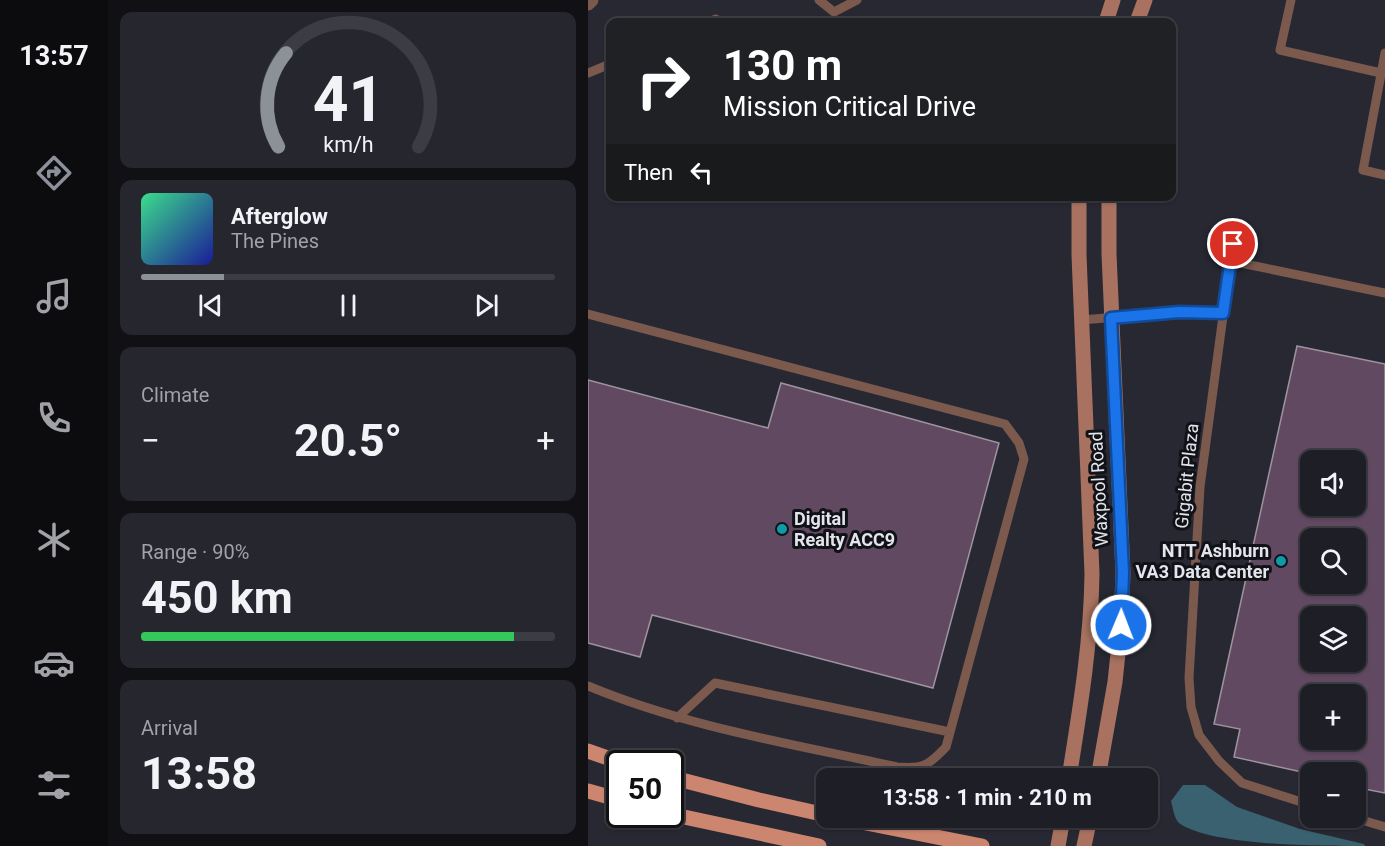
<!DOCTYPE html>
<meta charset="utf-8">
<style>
body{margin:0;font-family:Roboto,sans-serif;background:#26272e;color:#f1f3f6;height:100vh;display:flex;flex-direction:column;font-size:22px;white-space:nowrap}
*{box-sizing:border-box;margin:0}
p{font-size:20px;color:#a1a2a7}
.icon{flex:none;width:33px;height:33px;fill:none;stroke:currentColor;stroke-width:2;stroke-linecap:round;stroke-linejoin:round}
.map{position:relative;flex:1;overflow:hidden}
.drawer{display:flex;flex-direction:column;gap:12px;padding:12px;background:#101015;width:480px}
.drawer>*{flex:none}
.banner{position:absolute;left:18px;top:18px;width:570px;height:183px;border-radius:12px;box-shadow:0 2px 4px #0004,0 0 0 2px #3c3c43;background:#202124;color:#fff;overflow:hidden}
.buttons{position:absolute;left:712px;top:450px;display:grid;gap:12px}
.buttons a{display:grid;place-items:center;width:66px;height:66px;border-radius:12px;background:#1e1e26;box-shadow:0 2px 4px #0004,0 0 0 2px #3c3c43;font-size:30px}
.speed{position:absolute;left:18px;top:750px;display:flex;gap:12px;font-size:30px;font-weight:700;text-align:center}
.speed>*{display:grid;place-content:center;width:78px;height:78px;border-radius:50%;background:#1e1e26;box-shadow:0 2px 4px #0004,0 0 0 2px #3c3c43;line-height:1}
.speed .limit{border:3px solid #111;border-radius:9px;background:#fff;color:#111}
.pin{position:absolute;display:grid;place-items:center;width:51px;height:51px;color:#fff;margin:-26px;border:3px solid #fff;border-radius:50%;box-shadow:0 2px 6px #0007}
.me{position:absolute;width:66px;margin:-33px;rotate:1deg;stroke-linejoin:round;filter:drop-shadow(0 0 4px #0008)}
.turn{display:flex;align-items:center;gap:21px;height:126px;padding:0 18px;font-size:27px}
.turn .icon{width:78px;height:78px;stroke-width:2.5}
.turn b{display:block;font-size:42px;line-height:51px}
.then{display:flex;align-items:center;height:57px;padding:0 18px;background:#0003;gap:12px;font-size:22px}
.big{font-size:45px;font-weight:700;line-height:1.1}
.drawer .card{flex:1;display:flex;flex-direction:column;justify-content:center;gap:9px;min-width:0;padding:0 21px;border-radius:12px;background:#26272e}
.drawer .dial{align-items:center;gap:0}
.dial svg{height:156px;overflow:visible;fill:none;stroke:#3c3c43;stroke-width:7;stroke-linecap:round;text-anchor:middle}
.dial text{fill:#f1f3f6;stroke:none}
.song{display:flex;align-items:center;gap:18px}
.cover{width:72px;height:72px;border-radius:9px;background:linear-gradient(135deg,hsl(150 70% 55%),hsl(240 70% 35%))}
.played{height:6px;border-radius:3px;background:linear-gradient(90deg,#8c9099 20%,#3c3c43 20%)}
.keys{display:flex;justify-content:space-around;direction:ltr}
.heat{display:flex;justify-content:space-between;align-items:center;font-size:33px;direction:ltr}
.charge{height:9px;border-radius:4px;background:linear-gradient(90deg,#34c759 90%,#3c3c43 0)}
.trip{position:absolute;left:228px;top:768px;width:342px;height:60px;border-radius:12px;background:#1e1e26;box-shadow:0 2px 4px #0004,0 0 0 2px #3c3c43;font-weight:700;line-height:60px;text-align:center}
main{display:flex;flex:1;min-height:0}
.dock{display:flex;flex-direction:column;width:108px;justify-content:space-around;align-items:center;background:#0c0c0f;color:#a1a2a7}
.dock .icon{width:42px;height:42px}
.dock .on{color:#8c9099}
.dock b{font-size:27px;color:#f1f3f6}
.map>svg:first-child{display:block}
.water{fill:#3a616f}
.building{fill:#614961;stroke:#9e939e;stroke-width:1.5;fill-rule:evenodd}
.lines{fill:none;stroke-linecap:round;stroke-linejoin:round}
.service{stroke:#7b594d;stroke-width:9}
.minor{stroke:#7b594d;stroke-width:15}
.secondary{stroke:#a97260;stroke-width:15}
.primary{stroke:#cc866f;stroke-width:15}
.route-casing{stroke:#114b97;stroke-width:15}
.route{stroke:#1a73e8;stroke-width:10}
.culture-dot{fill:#0f9aa8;stroke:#111217;stroke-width:2}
.labels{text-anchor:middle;stroke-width:6;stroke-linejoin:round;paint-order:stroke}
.street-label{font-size:18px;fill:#e4e4ec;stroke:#111217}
.poi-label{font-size:18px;font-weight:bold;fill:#e4e4ec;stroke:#111217;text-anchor:start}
</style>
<main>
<nav class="dock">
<b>13:57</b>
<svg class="icon on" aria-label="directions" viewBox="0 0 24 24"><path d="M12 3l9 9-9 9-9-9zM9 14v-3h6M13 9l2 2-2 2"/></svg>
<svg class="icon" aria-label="music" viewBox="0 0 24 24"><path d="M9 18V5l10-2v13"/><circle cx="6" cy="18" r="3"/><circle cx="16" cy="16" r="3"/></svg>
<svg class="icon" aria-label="phone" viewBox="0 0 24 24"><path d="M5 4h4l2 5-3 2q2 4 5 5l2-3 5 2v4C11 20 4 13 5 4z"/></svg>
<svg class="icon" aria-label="climate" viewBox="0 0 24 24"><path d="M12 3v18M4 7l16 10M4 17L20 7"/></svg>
<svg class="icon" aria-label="car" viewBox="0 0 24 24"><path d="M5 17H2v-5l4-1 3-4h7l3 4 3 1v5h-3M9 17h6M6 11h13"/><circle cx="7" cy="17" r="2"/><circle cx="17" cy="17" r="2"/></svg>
<svg class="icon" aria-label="filters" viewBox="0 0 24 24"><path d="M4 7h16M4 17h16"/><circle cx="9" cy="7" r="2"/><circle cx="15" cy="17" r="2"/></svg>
</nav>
<section class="drawer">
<div class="card dial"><svg viewBox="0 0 100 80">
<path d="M14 69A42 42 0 1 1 86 69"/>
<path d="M14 69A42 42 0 0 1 18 21" stroke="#8c9099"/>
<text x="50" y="56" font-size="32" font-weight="700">41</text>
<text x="50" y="72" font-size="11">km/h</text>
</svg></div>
<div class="card">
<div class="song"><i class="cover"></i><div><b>Afterglow</b><p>The Pines</p></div></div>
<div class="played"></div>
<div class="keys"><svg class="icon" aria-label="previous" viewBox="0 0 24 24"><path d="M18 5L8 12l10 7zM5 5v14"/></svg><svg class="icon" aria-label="pause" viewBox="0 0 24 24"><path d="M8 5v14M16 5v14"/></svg><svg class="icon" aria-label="next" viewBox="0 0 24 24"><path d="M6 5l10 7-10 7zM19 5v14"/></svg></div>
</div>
<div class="card"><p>Climate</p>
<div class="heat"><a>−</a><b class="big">20.5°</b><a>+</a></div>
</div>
<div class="card"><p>Range · 90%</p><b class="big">450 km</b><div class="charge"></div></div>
<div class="card"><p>Arrival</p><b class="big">13:58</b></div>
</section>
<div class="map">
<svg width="797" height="846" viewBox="0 0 797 846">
<rect width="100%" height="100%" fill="#282833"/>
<path class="water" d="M595 785H617L649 807 712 829 776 844 777 846C734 846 622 846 591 823 586 818 585 808 583 801Z"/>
<path class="building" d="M709 346 797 364V793L771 788 772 784 768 783V772L723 774 646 757 652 729 626 724ZM723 460H768V506H723ZM723 538H768V584H723ZM723 616H768V662H723ZM723 694H768V740H723Z
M0 380 180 428 193 383 411 443 345 688 64 615 52 657 0 643Z"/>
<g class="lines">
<path class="service" d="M231 0 246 12 269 0
M703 0 692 50 793 73
M120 22 128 19
M797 53 775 170 797 175
M0 73 22 64
M647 227 612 487 601 678 603 707 611 735 631 761 654 783 723 805
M643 261 797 293
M0 314 417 424 431 443 436 459 358 747C340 766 335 769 309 767 205 744 98 727 0 686
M493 320 591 312 635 313
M89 718 127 683 362 732
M767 818 797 827"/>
<path class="minor" d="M0 3 3 0"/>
<path class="secondary" d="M518 22 525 0
M549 22 557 0
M481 778C492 709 503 644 504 574L491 255V196
M510 778 527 682 533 625 535 573 521 254V196
M470 846 475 818
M496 846 502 818"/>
<path class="primary" d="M0 751 37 764
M82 777 171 800 238 815
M0 791 32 800
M82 814 231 846
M253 818 394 846"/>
</g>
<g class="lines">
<g class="route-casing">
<path id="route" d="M533 625 535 573 523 318 591 312 635 313 645 244"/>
</g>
<use href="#route" class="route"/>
</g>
<g class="culture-dot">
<circle cx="194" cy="529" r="6"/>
<circle cx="693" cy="561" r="6"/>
</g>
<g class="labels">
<g class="street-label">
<text transform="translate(599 476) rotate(-84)" y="6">Gigabit Plaza</text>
<text transform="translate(511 489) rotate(-93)" y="6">Waxpool Road</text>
</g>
<g class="poi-label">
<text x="206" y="525">Digital<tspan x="206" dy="21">Realty ACC9</tspan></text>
<text x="681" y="557" text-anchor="end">NTT Ashburn<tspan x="681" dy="21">VA3 Data Center</tspan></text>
</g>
</g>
</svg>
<div class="buttons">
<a><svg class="icon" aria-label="sound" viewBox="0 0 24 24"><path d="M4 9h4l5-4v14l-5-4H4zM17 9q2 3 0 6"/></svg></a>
<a><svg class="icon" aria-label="search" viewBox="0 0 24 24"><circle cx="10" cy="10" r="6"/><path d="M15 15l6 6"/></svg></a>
<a><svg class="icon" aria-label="layers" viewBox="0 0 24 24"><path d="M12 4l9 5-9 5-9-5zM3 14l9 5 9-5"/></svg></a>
<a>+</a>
<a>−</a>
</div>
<div class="speed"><div class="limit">50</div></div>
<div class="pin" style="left:645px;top:244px;background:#d93025"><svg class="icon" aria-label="arrive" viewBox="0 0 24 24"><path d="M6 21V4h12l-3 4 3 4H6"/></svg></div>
<svg class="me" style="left:533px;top:625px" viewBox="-20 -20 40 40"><circle r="17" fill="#1a73e8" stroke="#fff" stroke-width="3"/><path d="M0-11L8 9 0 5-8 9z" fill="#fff"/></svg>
<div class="trip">13:58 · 1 min · 210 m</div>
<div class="banner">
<div class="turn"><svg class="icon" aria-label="right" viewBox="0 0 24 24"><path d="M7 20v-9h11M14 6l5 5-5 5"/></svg><div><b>130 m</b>Mission Critical Drive</div></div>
<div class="then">Then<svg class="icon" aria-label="left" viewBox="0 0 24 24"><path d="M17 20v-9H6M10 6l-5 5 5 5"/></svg></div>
</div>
</div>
</main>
